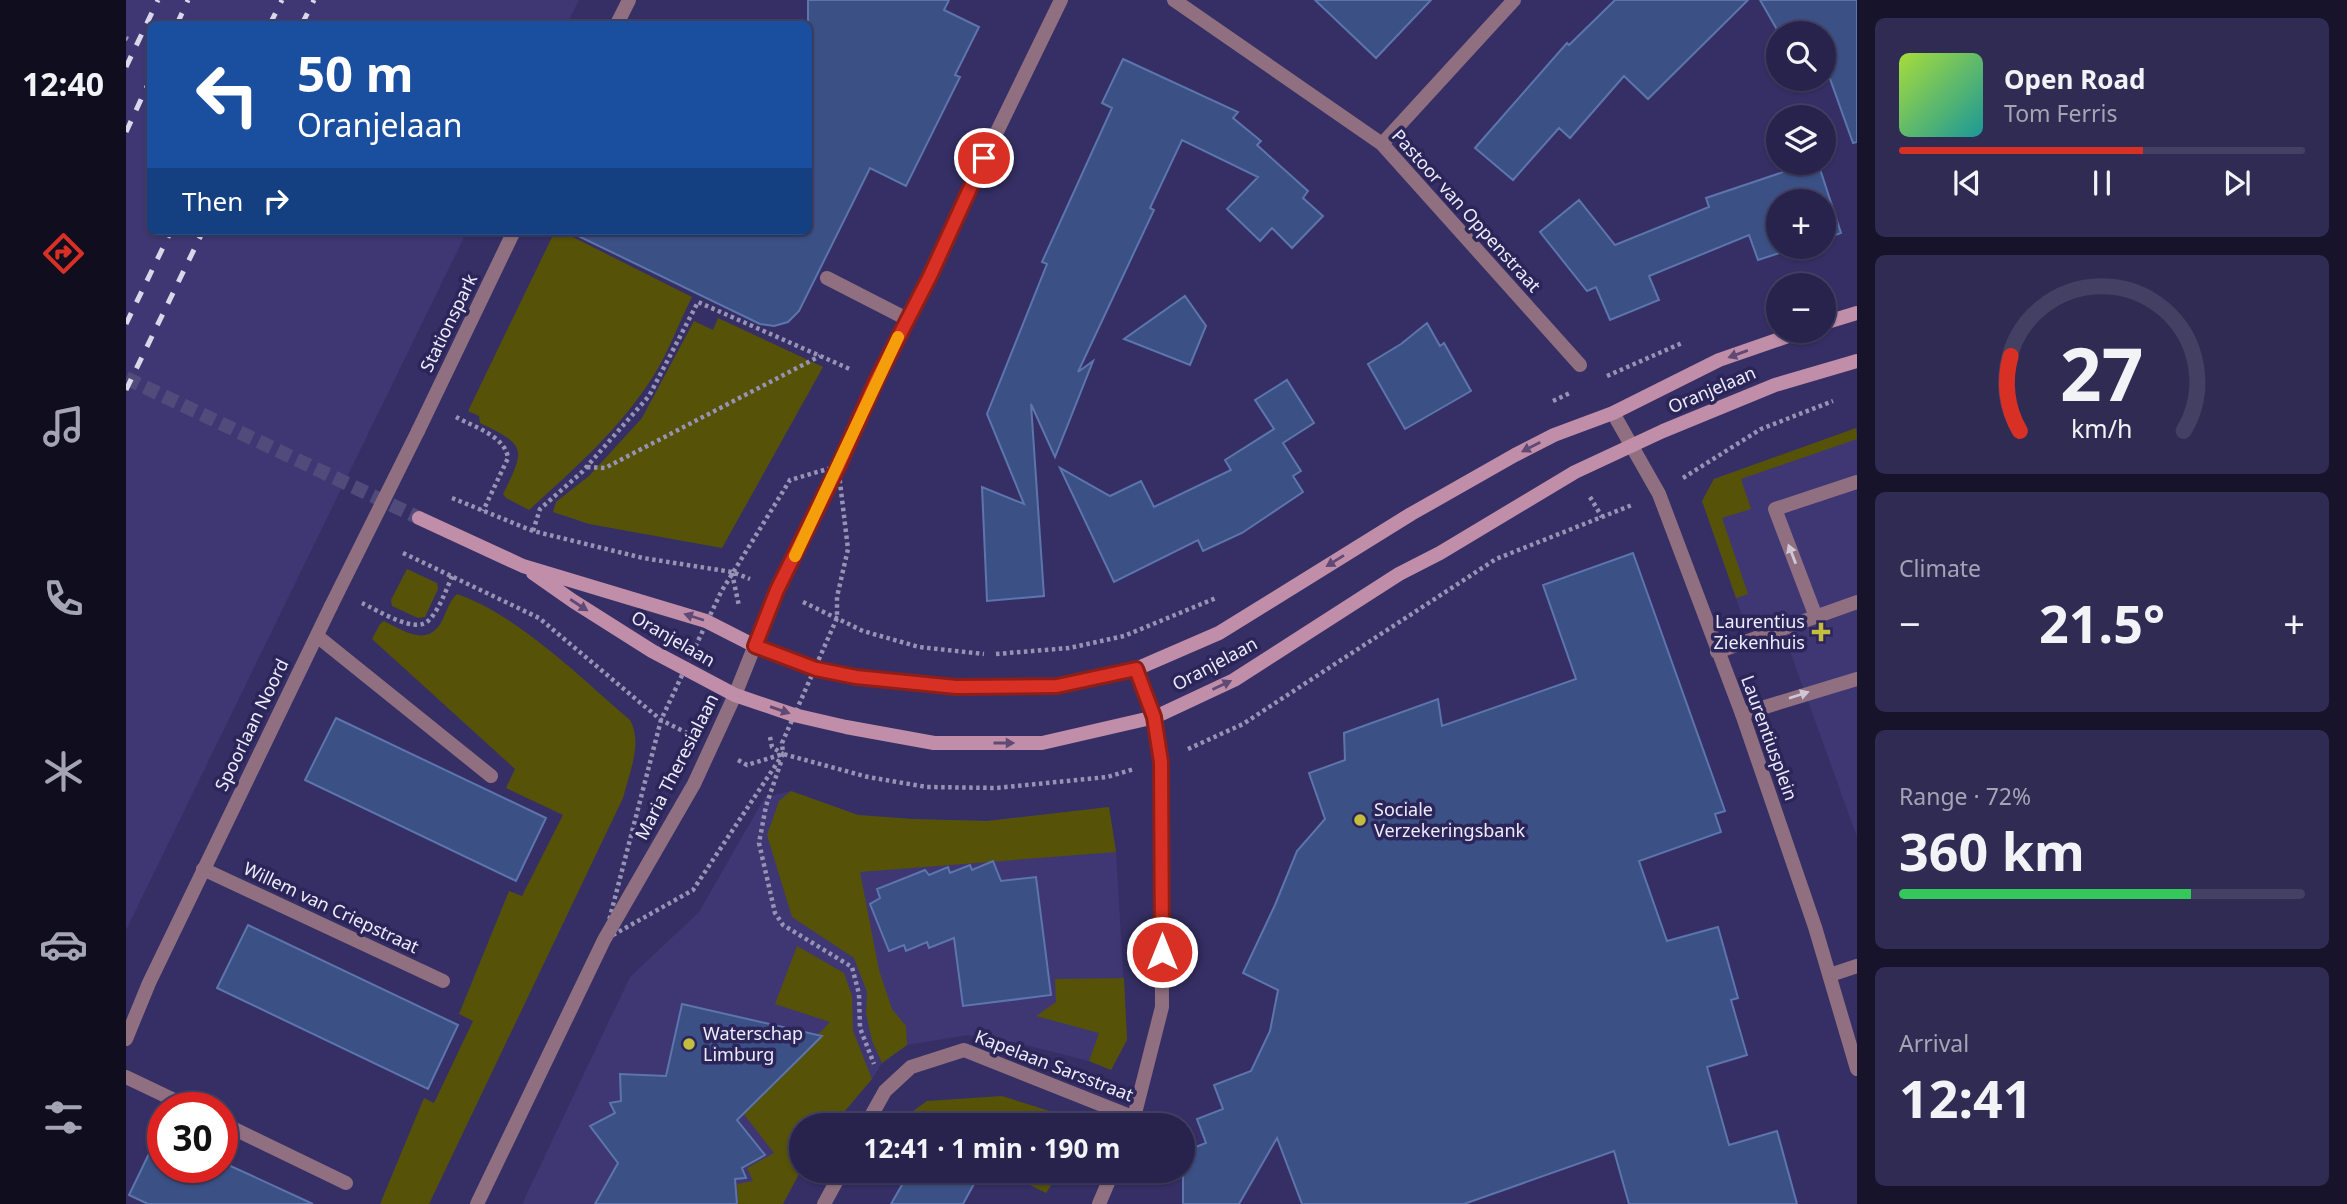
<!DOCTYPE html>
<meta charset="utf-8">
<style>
body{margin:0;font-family:"Noto Sans",sans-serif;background:#302b53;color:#f1f3f6;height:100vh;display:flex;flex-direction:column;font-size:26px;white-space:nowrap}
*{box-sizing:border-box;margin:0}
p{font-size:23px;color:#a5a4b5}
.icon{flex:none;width:38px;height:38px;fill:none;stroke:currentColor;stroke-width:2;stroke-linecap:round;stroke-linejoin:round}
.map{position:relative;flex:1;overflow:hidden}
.details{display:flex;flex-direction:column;gap:18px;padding:18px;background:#16132a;width:490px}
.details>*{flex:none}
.hud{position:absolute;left:21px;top:21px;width:665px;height:214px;border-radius:10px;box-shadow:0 2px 5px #0004,0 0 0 2px #444064;background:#1a4fa0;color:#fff;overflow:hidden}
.tools{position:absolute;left:1640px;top:21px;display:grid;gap:14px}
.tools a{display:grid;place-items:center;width:70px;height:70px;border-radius:50%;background:#28234c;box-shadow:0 2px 5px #0004,0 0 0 2px #444064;font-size:35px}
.speed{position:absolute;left:21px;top:1092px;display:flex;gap:14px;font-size:35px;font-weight:700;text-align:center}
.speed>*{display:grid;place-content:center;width:91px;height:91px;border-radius:50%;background:#28234c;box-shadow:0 2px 5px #0004,0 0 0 2px #444064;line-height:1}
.speed .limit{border:10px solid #d22;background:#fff;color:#111}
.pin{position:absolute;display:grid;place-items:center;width:60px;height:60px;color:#fff;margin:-30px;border:4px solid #fff;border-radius:50%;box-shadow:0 2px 7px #0007}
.me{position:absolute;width:77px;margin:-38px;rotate:0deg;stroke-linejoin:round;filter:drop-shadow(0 0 5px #0008)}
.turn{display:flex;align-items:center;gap:24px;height:147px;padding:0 35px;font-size:32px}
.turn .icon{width:91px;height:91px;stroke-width:2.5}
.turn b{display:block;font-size:49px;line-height:60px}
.then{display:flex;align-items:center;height:66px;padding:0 35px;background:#0003;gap:14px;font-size:26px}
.big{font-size:52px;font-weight:700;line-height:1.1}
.details .card{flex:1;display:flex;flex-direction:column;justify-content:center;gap:10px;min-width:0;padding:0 24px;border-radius:10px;background:#302b53}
.details .dial{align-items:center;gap:0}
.dial svg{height:182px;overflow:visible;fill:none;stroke:#444064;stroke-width:7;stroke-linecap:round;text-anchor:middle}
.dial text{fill:#f1f3f6;stroke:none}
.song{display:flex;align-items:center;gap:21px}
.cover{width:84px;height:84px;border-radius:10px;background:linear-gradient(135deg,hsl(80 70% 55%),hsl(180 70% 35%))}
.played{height:7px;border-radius:4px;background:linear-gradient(90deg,#d93025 60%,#444064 60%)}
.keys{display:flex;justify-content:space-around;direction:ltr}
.heat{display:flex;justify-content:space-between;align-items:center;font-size:38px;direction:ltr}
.charge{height:10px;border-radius:5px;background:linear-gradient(90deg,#34c759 72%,#444064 0)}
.trip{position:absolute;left:663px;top:1113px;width:406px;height:70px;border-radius:35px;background:#28234c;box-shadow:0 2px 5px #0004,0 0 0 2px #444064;font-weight:700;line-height:70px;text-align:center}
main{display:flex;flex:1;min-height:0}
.tab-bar{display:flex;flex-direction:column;width:126px;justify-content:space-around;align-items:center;background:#100e1e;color:#a5a4b5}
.tab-bar .icon{width:49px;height:49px}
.tab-bar .on{color:#d93025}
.tab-bar b{font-size:32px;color:#f1f3f6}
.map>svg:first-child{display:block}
.built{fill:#3f3773}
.green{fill:#565208}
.building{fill:#3b5186;stroke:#5d75ad;stroke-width:2}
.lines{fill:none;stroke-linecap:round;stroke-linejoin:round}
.secondary-tunnel{stroke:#514b7b;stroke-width:14;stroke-dasharray:14 7;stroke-linecap:butt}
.path{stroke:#9793b4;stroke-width:4.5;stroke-dasharray:3.5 3.5;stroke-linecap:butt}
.lane{stroke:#907080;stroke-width:14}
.street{stroke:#907080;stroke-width:14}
.secondary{stroke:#c08ea8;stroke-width:14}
.rail{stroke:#d9d8ea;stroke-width:5;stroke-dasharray:12 12;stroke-linecap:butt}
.street-bridge{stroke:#907080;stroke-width:14}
.oneway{fill:#604a75}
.oneway2{fill:#d0c7d5}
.route-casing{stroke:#8d1f18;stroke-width:18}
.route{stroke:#d93025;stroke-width:12}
.slow{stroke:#f59e0b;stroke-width:12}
.poi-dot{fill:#c4bd3e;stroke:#2c2559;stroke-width:2.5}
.labels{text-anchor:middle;stroke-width:7;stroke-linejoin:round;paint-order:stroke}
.street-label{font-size:18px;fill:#ececfa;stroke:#2c2559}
.poi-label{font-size:18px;fill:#ececfa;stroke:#2c2559;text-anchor:start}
</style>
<main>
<nav class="tab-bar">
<b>12:40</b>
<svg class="icon on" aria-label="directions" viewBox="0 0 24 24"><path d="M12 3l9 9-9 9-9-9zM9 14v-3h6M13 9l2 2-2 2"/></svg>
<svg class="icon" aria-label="music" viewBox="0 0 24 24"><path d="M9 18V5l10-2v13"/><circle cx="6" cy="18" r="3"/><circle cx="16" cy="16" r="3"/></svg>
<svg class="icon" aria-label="phone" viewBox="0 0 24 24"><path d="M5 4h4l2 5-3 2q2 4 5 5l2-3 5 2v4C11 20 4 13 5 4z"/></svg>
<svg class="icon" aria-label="climate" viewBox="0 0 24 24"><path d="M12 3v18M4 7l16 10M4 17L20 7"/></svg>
<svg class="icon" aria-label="car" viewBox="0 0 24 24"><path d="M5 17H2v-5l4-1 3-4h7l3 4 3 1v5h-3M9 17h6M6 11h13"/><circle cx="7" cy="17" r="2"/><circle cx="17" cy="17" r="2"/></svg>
<svg class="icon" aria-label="filters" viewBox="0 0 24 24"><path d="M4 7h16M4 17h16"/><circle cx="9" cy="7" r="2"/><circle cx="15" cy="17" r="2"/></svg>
</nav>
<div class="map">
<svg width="1731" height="1204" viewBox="0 0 1731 1204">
<rect width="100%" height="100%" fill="#362f65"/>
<path class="built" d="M0 0H453L441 24H24V231H341L0 930Z
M1731 428V837L1652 618 1620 627 1576 501 1588 479Z
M665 791 732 815 786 819 861 821 983 807 990 852 1001 1040 985 1070 963 1061 888 1042 841 1035 781 1045 756 1063 746 1079 707 1125H676L675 1170 657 1204H396L504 977 573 912 639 797Z"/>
<path class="green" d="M429 231H435L566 297C553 322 543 351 528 375 495 428 449 468 403 510L380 498 377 494C400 448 400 445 354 423L353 416 342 411Z
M592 318 697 367 596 548 463 524 427 512 430 502 463 476 516 418 568 321 587 330Z
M1730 428 1731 439 1615 479 1625 509 1596 518 1622 594 1610 598 1576 501 1588 479Z
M281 569 311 583 312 589 299 617 292 618 266 606 265 600Z
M331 594C392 615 455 678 504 720 517 743 503 774 497 798L303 1204H254L298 1098 308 1103 347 1021 333 1014 383 891 396 896 437 815 380 788 389 769 246 639 254 624 258 621C279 632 303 648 317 619 321 610 324 600 331 594Z
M665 791 732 815 786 819 861 821 983 807 990 852 734 872 753 970 766 1009 780 1026 781 1045 756 1063 746 1041 740 1013 741 992 728 958 666 917 641 835 653 801Z
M671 946 718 973 726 996 727 1031 746 1079 707 1125H676L675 1170 657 1204H612L611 1184 627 1181 621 1168 648 1153 617 1113 704 1022 649 1004Z
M998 978 1001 1040 985 1070 963 1061 973 1033 910 1016 930 1002 929 979Z
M876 1096 930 1113 947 1125H790L783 1114 801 1101Z
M875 1171H935L920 1193Z"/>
<path class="building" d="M682 0H823L818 10 853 27 829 75 834 77 780 186 744 168 673 311 662 322 648 326 634 324 442 231H682Z
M1189 0H1305L1250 58Z
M1489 0H1622L1522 99 1498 76 1444 138 1433 128 1387 180 1349 148 1441 43 1443 45Z
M1634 0H1731V142L1727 143 1698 62V33H1653Z
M997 59 1112 112 1107 118 1135 141 1131 145 1182 191 1177 198 1197 216 1166 248 1146 228 1134 241 1101 209 1132 177 1056 140 1024 208 1028 210 952 372 967 361 929 457 905 404 918 596 861 601 856 487 898 504 861 414 921 264 916 262 986 108 976 103Z
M1684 163H1692L1715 233 1698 239V201H1652V247H1672L1632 260 1623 235 1523 276 1533 300 1484 320 1470 287 1461 291 1414 232 1453 200 1489 245 1583 207 1580 198Z
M1059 296 1080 326 1064 365 998 339Z
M1301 323 1314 346 1318 343 1345 391 1279 429 1242 364 1275 344Z
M1161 380 1188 423 1157 443 1175 471 1167 476 1177 492 1116 533 1077 551 1072 540 988 582 934 468 984 496 1015 481 1028 507 1105 470 1099 460 1148 429 1129 400Z
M1507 553 1599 811 1589 814 1595 832 1513 861 1541 941 1592 927 1612 998 1605 1000 1621 1055 1581 1067 1603 1145 1651 1131 1671 1204H1503L1488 1151 1338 1204H1176L1151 1138 1113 1204H1057V1152L1080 1143 1071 1119 1097 1109 1088 1085 1125 1071 1144 1031 1152 990 1117 973 1149 905 1171 851 1199 819 1183 773 1219 760 1218 733 1312 699 1316 726 1450 679 1417 585Z
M210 718 420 818 390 881 179 780Z
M867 861 875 881 910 877 925 995 837 1006 828 938 803 948 801 942 780 951 778 945 763 951 744 904 754 898 751 889 799 870 803 875 822 867 824 873 844 865 846 870Z
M122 925 332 1025 302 1089 91 988Z
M556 1004 696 1036 611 1120 639 1155 616 1168 620 1178 609 1179 611 1204H469L492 1163 464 1126 489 1113 484 1103 495 1101 494 1074 540 1076Z
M33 1133 37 1134V1167H96V1162L187 1204H22L3 1195Z
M784 1171H855L837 1204H765Z"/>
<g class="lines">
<path class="secondary-tunnel" d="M0 378 293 518"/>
<path class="path" d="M0 38 2 39
M1481 376 1556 343
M1427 401 1444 393
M330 417C348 427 379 436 382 458L357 511
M712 466 722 549 711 597V618L656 743 657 754 567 890 478 940 535 720 595 592 664 480Z
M461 467 479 468 694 356
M1557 478 1635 429 1707 401
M1464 497 1476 517
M326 498 407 531 517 558 606 572 624 579
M407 531 414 509 456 472 523 396 572 302 726 370
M277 553 413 618 535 720 561 733
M606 573 613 606
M677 602 737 631 793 647 858 654
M236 603C251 610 290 635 303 620 314 609 320 589 327 575
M870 654 943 648 998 636 1090 598
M644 737 646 747 657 754
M1062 749 1117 724 1370 559 1506 505
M612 760 621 765 657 754 742 777 801 787 870 788 981 777 1008 769
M655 762 640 806 633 843 649 913 657 925 726 967 733 994 734 1028 748 1064"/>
<path class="lane" d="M701 278 781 319
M1690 617 1649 509 1731 482
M1591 652 1731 602
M1616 714 1731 679
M1704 975 1731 966"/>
<path class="street" d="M1048 0 1256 144 1454 365
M491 24 503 0
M1256 144 1388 0
M1487 413 1533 494 1616 714 1689 927 1731 1069
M292 431 388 231
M191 636 365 776
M77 869 317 981
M0 1039 23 983 205 606
M0 1077 65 1108
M96 1123 220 1183
M740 1125 759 1091 785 1067 838 1050 1009 1118
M1006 1125 1036 1007 1035 762 1029 717 1010 669
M351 1204 478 940 568 784 609 695 651 590 712 466 750 381 804 276 847 181 935 0
M698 1204 716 1171
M973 1204 987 1171"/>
<path class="secondary" d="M1698 323 1731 313
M293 518 397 566 580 621 629 646 689 669 730 677 830 686H931L1010 669 1093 633 1285 514 1389 455 1428 435 1487 413 1593 360 1677 331
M407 573 447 601 526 651 609 695 668 715 720 727 808 743H916L1029 717 1108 680 1273 574 1314 553 1449 472 1537 431 1649 385 1731 361"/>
<path class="rail" d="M51 24 62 0
M144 24 156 0
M176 24 188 0
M0 67 32 0
M0 132 24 80
M0 324 45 231
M0 390 77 231"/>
<path class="street-bridge" d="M205 606 292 431"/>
</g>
<defs><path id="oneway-solid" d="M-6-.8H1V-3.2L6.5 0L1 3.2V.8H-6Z" transform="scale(1.75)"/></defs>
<g class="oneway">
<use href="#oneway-solid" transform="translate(1612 354) rotate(160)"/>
<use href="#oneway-solid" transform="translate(1405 447) rotate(153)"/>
<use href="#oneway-solid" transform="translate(1209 561) rotate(148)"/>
<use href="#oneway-solid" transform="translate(453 605) rotate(33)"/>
<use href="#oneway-solid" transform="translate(568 617) rotate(-162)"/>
<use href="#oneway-solid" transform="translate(1096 685) rotate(-25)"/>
<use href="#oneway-solid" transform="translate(654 710) rotate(19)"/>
<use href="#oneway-solid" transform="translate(878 743)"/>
</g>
<g class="oneway2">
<use href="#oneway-solid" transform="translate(1666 554) rotate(-111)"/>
<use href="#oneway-solid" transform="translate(1673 695) rotate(-18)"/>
</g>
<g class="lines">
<g class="route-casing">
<path id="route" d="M858 158 804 276 750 381 712 467 651 590 629 646 690 669 730 677 830 687 931 686 1010 669 1028 717 1035 762 1036 952"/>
</g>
<use href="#route" class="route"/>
<path class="slow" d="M669 556 772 337"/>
</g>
<g class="poi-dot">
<path d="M1691.5 621.5h7v7h7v7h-7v7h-7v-7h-7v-7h7z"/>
<circle cx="1234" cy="820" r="7"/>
<circle cx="563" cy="1044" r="7"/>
</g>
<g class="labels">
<g class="street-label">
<text transform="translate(1340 211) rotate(48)" y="6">Pastoor van Oppenstraat</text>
<text transform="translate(323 323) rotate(-64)" y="6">Stationspark</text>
<text transform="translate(1586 390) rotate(-23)" y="6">Oranjelaan</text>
<text transform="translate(547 639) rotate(30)" y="6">Oranjelaan</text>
<text transform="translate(1089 664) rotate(-28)" y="6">Oranjelaan</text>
<text transform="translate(126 725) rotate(-64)" y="6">Spoorlaan Noord</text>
<text transform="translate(1643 738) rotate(70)" y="6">Laurentiusplein</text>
<text transform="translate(551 767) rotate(-63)" y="6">Maria Theresialaan</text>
<text transform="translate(205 908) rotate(25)" y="6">Willem van Criepstraat</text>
<text transform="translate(928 1066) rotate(21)" y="6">Kapelaan Sarsstraat</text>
</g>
<g class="poi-label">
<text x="1679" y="628" text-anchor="end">Laurentius<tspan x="1679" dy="21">Ziekenhuis</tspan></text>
<text x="1248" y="816">Sociale<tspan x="1248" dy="21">Verzekeringsbank</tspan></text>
<text x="577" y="1040">Waterschap<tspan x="577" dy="21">Limburg</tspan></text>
</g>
</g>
</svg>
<div class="tools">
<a><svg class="icon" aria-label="search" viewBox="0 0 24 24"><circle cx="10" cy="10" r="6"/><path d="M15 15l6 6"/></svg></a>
<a><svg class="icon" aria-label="layers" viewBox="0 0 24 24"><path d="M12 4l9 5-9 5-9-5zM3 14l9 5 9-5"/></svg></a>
<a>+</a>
<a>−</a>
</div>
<div class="speed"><div class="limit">30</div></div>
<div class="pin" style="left:858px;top:158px;background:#d93025"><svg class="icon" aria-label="arrive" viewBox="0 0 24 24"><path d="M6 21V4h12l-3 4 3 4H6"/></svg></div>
<svg class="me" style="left:1036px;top:952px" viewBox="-20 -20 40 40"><circle r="17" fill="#d93025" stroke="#fff" stroke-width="3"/><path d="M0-11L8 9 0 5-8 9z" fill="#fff"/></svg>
<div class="trip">12:41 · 1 min · 190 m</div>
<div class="hud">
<div class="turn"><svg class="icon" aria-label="left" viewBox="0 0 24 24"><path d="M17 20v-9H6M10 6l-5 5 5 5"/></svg><div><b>50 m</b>Oranjelaan</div></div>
<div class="then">Then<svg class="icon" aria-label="right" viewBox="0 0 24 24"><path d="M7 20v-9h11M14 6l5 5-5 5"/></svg></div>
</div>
</div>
<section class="details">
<div class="card">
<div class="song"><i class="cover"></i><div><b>Open Road</b><p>Tom Ferris</p></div></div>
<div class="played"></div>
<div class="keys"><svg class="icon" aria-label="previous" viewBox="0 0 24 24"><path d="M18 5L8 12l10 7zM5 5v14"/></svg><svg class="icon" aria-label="pause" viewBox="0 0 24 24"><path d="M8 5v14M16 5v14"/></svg><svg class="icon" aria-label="next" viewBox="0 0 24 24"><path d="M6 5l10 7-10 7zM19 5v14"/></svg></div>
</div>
<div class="card dial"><svg viewBox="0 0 100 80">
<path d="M14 69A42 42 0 1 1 86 69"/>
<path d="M14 69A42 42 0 0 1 10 36" stroke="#d93025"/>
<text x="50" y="56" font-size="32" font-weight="700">27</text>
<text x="50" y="72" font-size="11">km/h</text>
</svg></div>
<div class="card"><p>Climate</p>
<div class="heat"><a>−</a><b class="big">21.5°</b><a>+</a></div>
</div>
<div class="card"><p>Range · 72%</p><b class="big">360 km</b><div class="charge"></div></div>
<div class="card"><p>Arrival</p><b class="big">12:41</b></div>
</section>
</main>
